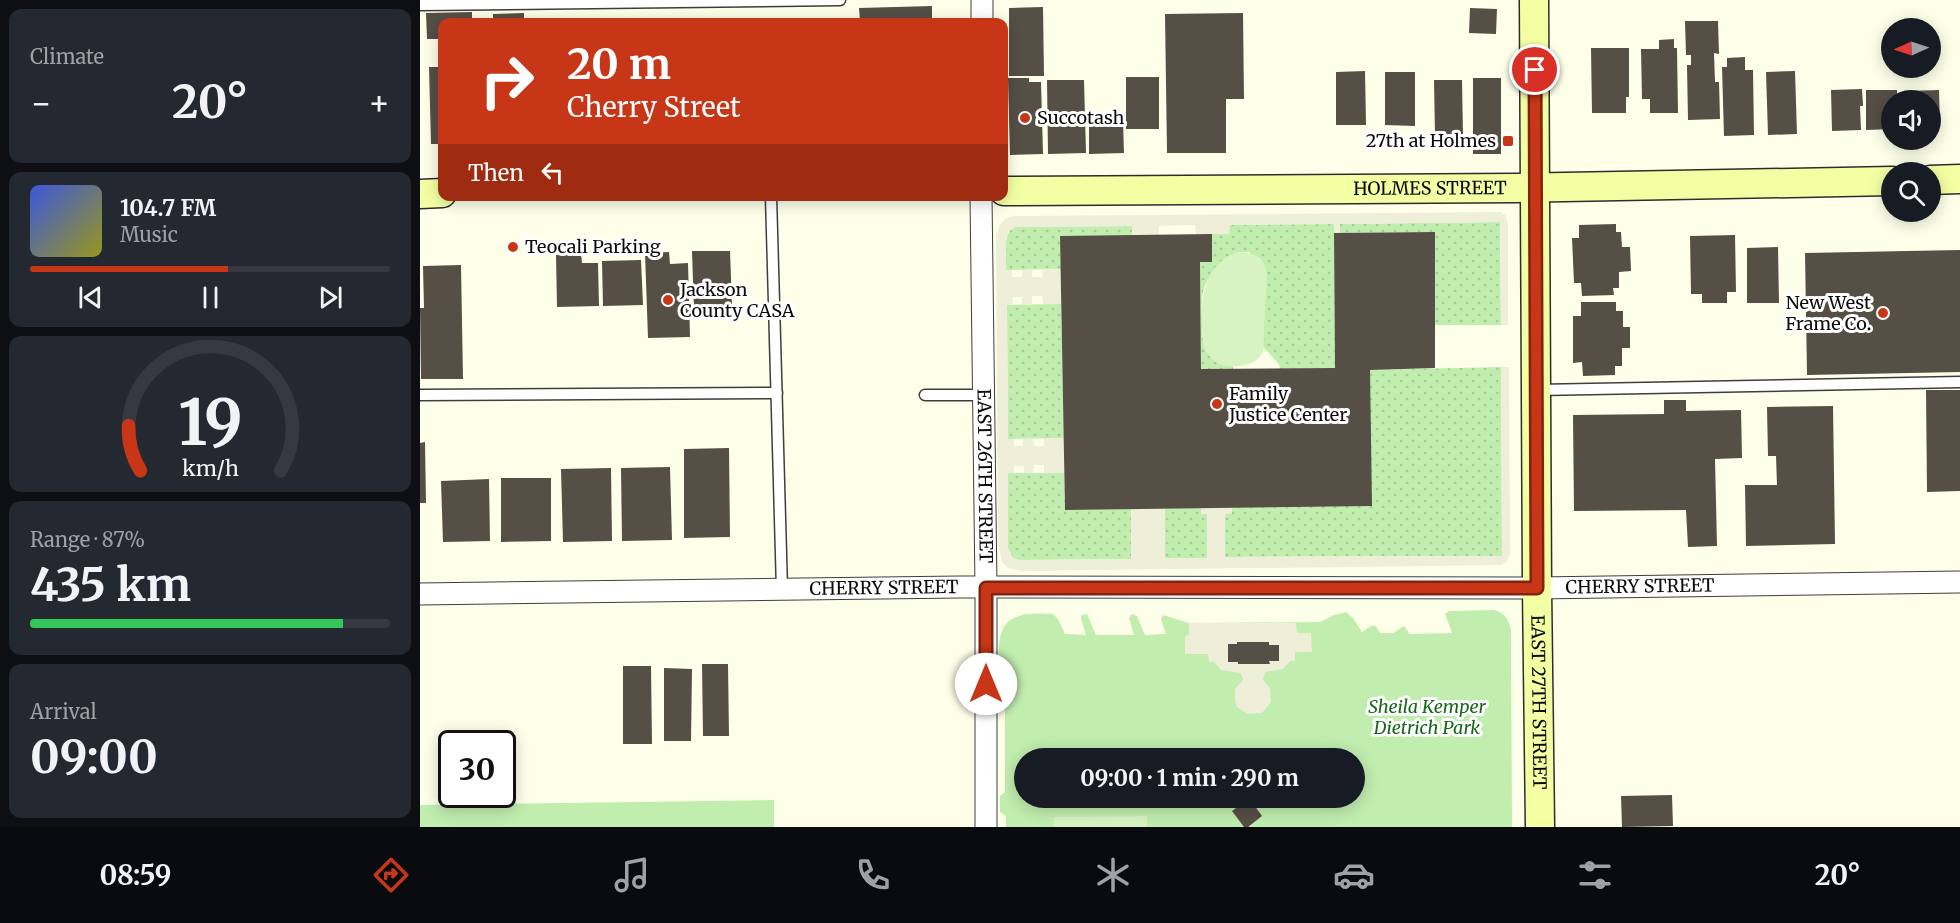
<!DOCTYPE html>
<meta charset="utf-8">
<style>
body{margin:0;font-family:Merriweather,serif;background:#242831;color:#f1f3f6;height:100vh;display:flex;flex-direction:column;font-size:22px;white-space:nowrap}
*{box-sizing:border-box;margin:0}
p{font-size:20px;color:#9ea1a6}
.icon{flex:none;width:33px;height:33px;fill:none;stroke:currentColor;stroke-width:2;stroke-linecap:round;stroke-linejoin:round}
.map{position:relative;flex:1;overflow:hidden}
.sheet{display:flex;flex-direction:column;gap:9px;padding:9px;background:#0d0f14;width:420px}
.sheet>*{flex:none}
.guide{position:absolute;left:18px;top:18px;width:570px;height:183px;border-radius:12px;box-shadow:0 3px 15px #0003;background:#c73616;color:#fff;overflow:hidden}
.needle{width:39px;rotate:267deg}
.fabs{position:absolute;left:1461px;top:18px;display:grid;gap:12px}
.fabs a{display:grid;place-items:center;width:60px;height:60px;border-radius:50%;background:#171b24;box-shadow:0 3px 15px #0003;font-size:30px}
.speed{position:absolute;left:18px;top:730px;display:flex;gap:12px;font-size:30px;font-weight:700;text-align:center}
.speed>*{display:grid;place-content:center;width:78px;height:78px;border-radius:50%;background:#171b24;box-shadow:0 3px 15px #0003;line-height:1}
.speed .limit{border:3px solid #111;border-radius:9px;background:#fff;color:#111}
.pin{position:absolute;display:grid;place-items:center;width:51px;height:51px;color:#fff;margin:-26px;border:3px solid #fff;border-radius:50%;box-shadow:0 2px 6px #0007}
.me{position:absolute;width:66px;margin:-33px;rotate:0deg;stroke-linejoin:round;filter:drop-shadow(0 0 4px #0008)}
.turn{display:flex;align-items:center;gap:21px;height:126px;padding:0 30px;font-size:27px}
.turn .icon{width:78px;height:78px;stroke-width:2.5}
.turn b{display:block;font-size:42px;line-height:51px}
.then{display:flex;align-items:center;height:57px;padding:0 30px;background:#0003;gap:12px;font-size:22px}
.big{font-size:45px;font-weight:700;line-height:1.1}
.sheet .tile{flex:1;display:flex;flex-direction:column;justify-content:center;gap:9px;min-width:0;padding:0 21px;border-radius:12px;background:#242831}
.sheet .dial{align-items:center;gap:0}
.dial svg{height:156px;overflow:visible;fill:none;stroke:#363941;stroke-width:7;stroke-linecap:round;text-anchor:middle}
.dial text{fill:#f1f3f6;stroke:none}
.song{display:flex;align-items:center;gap:18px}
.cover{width:72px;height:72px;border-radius:9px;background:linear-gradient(135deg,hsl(230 70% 55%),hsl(60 70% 35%))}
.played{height:6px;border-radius:3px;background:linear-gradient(90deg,#c73616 55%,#363941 55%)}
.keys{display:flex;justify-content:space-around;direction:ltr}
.heat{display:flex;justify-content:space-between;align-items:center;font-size:33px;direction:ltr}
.charge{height:9px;border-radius:4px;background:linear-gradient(90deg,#34c759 87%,#363941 0)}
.trip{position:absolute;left:594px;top:748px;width:351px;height:60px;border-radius:30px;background:#171b24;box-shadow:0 3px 15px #0003;font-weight:700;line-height:60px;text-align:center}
.tab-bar{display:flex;height:96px;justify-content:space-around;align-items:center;background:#090b0e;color:#9ea1a6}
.tab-bar .icon{width:42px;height:42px}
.tab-bar .current{color:#c73616}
.tab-bar b{font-size:27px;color:#f1f3f6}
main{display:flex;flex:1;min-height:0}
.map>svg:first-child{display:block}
.grass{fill:url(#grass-dots)}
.park{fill:#c1edaf;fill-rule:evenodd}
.pitch{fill:#d7f3c2}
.plaza{fill:#efeed8;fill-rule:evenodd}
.building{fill:#554f46}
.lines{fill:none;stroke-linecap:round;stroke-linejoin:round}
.lane-casing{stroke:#3e3e3e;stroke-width:13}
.street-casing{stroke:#3e3e3e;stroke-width:23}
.secondary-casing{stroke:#2d2d2d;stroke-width:31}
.lane{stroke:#fff;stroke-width:10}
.street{stroke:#fff;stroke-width:21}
.secondary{stroke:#f4ffa4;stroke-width:28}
.route-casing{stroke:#81230e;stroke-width:15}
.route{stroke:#c73616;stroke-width:10}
.poi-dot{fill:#c73616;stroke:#fff;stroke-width:2}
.labels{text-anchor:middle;stroke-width:6;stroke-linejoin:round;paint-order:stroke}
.poi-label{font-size:18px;fill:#0b0b0b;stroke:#fff;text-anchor:start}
.street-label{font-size:18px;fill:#0b0b0b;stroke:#fff}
.park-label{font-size:18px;font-style:italic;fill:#166818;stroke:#fff}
</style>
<main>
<section class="sheet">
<div class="tile"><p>Climate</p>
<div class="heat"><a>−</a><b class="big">20°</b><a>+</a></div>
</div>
<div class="tile">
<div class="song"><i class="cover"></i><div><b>104.7 FM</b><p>Music</p></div></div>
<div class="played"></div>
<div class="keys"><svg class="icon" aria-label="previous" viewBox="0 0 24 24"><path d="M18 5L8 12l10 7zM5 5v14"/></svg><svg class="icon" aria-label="pause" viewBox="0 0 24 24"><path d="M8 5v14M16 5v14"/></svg><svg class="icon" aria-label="next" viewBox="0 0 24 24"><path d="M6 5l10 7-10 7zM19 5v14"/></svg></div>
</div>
<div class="tile dial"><svg viewBox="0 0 100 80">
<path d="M14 69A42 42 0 1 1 86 69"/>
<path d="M14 69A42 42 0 0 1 8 46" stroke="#c73616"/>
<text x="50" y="56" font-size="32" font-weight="700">19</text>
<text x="50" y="72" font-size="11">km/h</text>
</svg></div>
<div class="tile"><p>Range · 87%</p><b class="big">435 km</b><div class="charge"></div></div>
<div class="tile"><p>Arrival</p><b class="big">09:00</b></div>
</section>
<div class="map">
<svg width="1540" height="827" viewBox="0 0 1540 827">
<defs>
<pattern id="grass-dots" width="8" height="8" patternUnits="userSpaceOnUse" patternTransform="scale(1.5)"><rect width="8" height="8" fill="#c1edaf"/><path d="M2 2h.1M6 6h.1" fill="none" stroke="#a4ca95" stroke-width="1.8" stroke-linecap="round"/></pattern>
</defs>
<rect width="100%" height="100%" fill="#feffe9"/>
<path class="grass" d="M1080 222 1081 325H1015V232L920 233V224Z
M914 224 915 368 860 369 859 364 843 347 846 270 829 252C819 252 816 254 808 260 782 279 781 290 782 322 782 334 782 348 791 357 797 363 805 365 813 366V369H781L780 262H792V234H809V225Z
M712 226V236H640L641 269 586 270C586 257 582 237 593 227Z
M641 304 644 438 588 439 587 305Z
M1081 367 1082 556 805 557V514L812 513V507L950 370Z
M588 473H644L645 510 711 509 712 559 599 560 593 558 588 548Z
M745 508H781L787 514V558L745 559Z"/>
<path class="park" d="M1074 610C1084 612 1088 619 1091 629L1092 827H586V816L580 812V796L585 792V681L579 676C577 628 579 610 633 614L638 619 645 634 666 635 661 619 662 615 667 614 676 635H714L709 618 712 614 717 616 725 635 746 634 741 619 743 615 769 623 900 622 914 615 926 612 933 618 942 632 951 626H956L960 633H973L984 626 990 634 1032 633 1025 614 1029 611ZM604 759H934V798H604Z
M354 800V827H0V805Z"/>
<path class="pitch" d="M819 252C834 253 845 256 847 274L843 352C838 361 830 365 820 366 811 367 800 366 793 360 782 349 782 334 782 320 781 292 788 260 819 252Z
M727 816V827H634V817Z"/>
<path class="plaza" d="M1081 212 1086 216 1088 225V325H1081L1080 222 920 224V233H914V224L810 225 809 234H792L776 235 775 225 739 226V235L712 236V226L596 227 588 232 586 239V270H592V277H602V270H612V277H622L623 270 641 269V304H623L622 296H612V304H602V297H593L592 304 587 305 588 439H594V446H603V439H613L614 446H624V438H644V473H624V465H614L613 473H604V466H594V473H588V548L593 558 600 560 711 559V509L745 508V558H787V514H781V508L812 507V513L805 514V557L1082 556 1081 367H1089L1090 554 1087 561 1082 565 600 571 588 568 582 562 578 544 576 236 580 225 586 218 596 216Z
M769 623H876L877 633H891L892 652H875V661H870L863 669 845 672 843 680 850 688 851 702 842 713 828 714 817 707 815 701V689L823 680 821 673 801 670 794 662H789L788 654H765V637L769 634ZM818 642H848L849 645H858L859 660 849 661V664H818Z"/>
<path class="building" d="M512 6V22H440L439 8Z
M623 7 624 76H589V8Z
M1050 8 1077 9 1076 34 1049 33Z
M52 12V22H22V39H7L6 13Z
M104 13V22H73V14Z
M823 13 824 99H806V153H747L745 14Z
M1265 21H1298L1299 54 1294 53 1295 82H1299L1300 119 1268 120 1267 65H1271V55H1266Z
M1254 39V48H1257L1258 113H1230V99H1222L1221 49H1239V40Z
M1171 48H1209V97H1206V113H1172Z
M1325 57V70H1333L1334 135 1304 136 1302 67H1307V58Z
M9 67H22V144H11Z
M945 71 946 125H916V72Z
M1375 71 1377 134 1348 135 1346 72Z
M965 72H995V126L965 125Z
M706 77H739V129H706Z
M588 78H609V82H621L623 154 590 155Z
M1053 78H1081V154H1053Z
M627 80H664L666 153 628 154Z
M1014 80H1042L1043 136H1015Z
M1442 89 1443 106H1440L1441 130 1412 131 1411 90Z
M1446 90H1477V100H1472V129L1446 130Z
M1519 90 1520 127H1510V100H1488L1487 91Z
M703 120 704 153 669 154V121Z
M1196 224V232H1201L1202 247H1210L1211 271 1199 272V288H1193L1194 295 1162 296 1161 283H1154L1152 238H1159V225Z
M1015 232V368L950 370 952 506 645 510 640 236 792 234V262H780L781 369 915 368 914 233Z
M1315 235 1316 292H1307V303H1282V294H1271L1270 236Z
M1358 247 1359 303H1327V248Z
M1540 250V372L1387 375 1385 253Z
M272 251H310L312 305H298V310H274Z
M249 252 250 264 268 263 270 337 228 338 225 253Z
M161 254 162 263H178L179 306 137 307 136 255Z
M221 260 223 305 183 306 182 261Z
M41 265 43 379H1L0 308H4L3 266Z
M1161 302H1196V311H1203V327H1210V348H1202V366H1195V375L1163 376 1162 362 1153 363V316H1161Z
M1506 390H1540V491L1507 492Z
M1244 400H1266V411L1321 410 1322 458 1295 459 1297 546 1268 547 1266 510 1154 511 1153 415 1244 414Z
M1413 406 1415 544 1326 546 1325 485H1357L1356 456H1348L1347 407Z
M5 442 6 503H0V443Z
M309 448 310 537 264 538V449Z
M250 467 252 540 202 541 201 468Z
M191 468 192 541 143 542 141 469Z
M81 478H131V541L81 542Z
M69 479 70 541 23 542 21 481Z
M817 642H849V645H859V661H849L850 664H818V662H808V644H817Z
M282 664H308L309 736H283Z
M203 666H231L232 744H203Z
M244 668 272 669 271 741H244Z
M1252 795 1253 826 1202 827 1201 796Z
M829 798 842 816 828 827H824L812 811Z"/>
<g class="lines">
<g class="lane-casing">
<path id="lane" d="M0 5 420 0
M351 196 362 590
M1117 390 1540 382
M0 395 357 393
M505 395H564"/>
</g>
<g class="street-casing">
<g id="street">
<path d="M562 22V0"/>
<path id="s1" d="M561 196 566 588V827"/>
<path id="s2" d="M0 594 540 587 1117 588 1540 582"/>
</g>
</g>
<g class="secondary-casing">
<g id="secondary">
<path id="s3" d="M1114 0 1117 588 1120 827"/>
<path d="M1510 180 1540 179"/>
<path id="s4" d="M584 191 1097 188 1472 181"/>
<path d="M0 194 22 193"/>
</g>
</g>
<use href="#lane" class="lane"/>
<use href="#street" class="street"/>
<use href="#secondary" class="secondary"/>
</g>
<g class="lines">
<g class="route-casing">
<path id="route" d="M566 684V588H1117L1115 70"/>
</g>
<use href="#route" class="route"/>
</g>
<g class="poi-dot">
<circle cx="605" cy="118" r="6"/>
<rect x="1082" y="135" width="12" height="12" rx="3"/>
<circle cx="93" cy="247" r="6"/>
<circle cx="248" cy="300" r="6"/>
<circle cx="1463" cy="313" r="6"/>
<circle cx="797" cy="404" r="6"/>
</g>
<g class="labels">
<g class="poi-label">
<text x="617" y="124">Succotash</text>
<text x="1076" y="147" text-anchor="end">27th at Holmes</text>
<text x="105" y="253">Teocali Parking</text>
<text x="260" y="296">Jackson<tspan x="260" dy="21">County CASA</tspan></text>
<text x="1451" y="309" text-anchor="end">New West<tspan x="1451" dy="21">Frame Co.</tspan></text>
<text x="809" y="400">Family<tspan x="809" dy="21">Justice Center</tspan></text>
</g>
<g class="street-label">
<text dy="6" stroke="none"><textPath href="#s4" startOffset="426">HOLMES STREET</textPath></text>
<text dy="6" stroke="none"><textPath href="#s1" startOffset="280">EAST 26TH STREET</textPath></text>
<text dy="6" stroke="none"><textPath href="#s2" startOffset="1220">CHERRY STREET</textPath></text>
<text dy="6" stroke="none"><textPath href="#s2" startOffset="464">CHERRY STREET</textPath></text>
<text dy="6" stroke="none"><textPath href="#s3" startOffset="702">EAST 27TH STREET</textPath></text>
</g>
<g class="park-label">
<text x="1007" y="713">Sheila Kemper<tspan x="1007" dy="21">Dietrich Park</tspan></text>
</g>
</g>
</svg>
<div class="fabs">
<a><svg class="needle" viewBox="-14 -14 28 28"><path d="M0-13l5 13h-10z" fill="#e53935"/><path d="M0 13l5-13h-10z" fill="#9ea1a6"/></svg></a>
<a><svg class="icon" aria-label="sound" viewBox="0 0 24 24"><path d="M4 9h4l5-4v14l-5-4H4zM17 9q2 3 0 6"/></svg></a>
<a><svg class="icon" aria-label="search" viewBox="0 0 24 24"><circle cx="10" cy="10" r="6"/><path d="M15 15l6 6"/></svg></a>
</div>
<div class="speed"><div class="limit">30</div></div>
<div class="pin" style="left:1115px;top:70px;background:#d93025"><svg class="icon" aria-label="arrive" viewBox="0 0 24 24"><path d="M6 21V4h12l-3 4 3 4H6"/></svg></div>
<svg class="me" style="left:566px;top:684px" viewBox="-20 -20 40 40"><circle r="19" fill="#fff"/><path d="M0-13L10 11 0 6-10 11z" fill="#c73616"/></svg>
<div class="trip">09:00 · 1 min · 290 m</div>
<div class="guide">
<div class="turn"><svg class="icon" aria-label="right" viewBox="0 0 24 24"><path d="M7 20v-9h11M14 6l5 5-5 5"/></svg><div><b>20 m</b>Cherry Street</div></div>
<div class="then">Then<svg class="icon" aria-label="left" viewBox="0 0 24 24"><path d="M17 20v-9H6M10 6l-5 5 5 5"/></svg></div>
</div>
</div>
</main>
<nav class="tab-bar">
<b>08:59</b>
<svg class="icon current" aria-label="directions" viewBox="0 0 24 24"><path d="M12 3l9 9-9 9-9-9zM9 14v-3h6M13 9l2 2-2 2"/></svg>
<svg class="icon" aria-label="music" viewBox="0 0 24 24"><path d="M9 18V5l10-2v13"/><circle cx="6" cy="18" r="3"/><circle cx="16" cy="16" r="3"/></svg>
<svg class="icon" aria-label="phone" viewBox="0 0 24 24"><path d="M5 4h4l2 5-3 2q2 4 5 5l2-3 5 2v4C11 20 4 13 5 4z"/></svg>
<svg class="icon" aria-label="climate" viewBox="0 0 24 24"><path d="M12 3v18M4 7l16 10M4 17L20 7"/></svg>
<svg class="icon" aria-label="car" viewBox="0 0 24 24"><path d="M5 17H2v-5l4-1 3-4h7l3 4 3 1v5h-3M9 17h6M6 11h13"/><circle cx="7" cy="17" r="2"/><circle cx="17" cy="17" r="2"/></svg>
<svg class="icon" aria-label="filters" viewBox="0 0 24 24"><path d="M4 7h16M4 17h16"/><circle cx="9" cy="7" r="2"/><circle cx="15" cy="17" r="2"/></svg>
<b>20°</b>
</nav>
